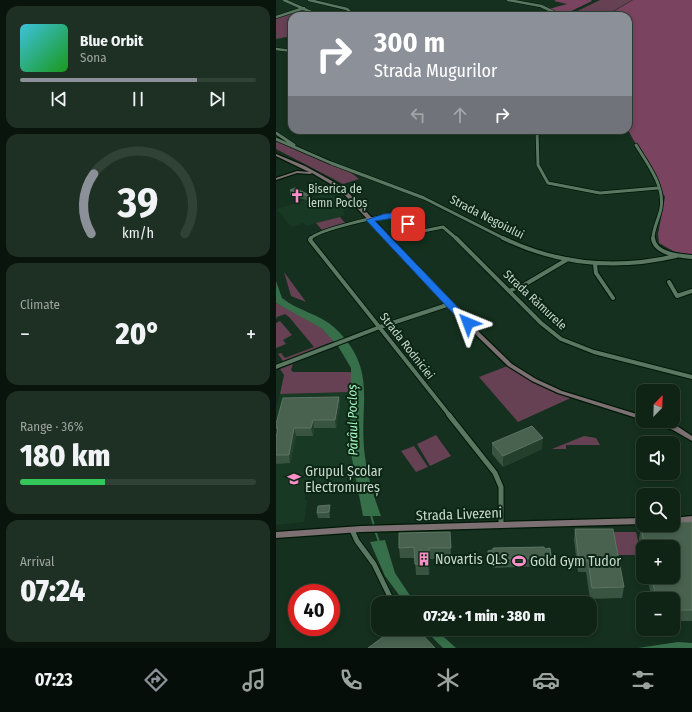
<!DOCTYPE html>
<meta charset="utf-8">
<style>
body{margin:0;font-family:"Fira Sans Condensed",sans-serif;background:#1e3023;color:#f1f3f6;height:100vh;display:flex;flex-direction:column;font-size:15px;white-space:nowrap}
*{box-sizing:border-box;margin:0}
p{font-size:13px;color:#9ca4a1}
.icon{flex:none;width:22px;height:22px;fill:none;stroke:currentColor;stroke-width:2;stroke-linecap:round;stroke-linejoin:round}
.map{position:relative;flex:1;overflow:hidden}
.sheet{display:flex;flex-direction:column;gap:6px;padding:6px;background:#09140c;width:276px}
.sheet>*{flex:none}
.banner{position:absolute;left:12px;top:12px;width:344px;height:122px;border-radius:12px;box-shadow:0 2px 6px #0003,0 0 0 1px #304135;background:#8c9099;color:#fff;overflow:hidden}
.needle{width:26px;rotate:23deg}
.fabs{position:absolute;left:360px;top:384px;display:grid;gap:8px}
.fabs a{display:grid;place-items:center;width:44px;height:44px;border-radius:8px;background:#102416;box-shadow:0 2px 6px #0003,0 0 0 1px #304135;font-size:20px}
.speed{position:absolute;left:12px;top:584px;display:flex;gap:8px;font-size:20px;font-weight:700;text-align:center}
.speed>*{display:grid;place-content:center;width:52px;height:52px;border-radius:50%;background:#102416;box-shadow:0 2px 6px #0003,0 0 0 1px #304135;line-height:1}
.speed .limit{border:6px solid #d22;background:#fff;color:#111}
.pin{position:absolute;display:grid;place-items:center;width:34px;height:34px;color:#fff;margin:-17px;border-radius:8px;box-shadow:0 2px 6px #0006}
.me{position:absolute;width:44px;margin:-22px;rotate:316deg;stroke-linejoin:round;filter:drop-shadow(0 0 3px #0008)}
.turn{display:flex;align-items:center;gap:14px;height:84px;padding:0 20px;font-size:18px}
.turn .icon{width:52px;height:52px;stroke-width:2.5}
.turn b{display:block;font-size:28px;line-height:34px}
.lanes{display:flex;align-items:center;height:38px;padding:0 20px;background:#0003;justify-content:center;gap:20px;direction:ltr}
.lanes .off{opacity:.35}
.big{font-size:30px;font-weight:800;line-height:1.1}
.sheet .widget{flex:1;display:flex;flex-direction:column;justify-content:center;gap:6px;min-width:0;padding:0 14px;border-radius:12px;background:#1e3023}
.sheet .dial{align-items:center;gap:0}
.dial svg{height:104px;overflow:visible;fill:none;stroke:#304135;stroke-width:7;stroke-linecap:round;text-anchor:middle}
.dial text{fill:#f1f3f6;stroke:none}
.song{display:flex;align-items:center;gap:12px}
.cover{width:48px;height:48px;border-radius:6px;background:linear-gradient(135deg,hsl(190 70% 55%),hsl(120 70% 35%))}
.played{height:4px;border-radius:2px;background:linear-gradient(90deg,#8c9099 75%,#304135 75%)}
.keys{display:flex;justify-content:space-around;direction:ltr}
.heat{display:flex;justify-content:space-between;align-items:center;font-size:22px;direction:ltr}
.charge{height:6px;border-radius:3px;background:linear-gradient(90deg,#34c759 36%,#304135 0)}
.trip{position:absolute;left:95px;top:596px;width:226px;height:40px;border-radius:12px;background:#102416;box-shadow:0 2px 6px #0003,0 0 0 1px #304135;font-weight:800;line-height:40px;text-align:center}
.dock{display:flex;height:64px;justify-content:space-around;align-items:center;background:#060e09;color:#9ca4a1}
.dock .icon{width:28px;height:28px}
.dock .active{color:#8c9099}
.dock b{font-size:18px;color:#f1f3f6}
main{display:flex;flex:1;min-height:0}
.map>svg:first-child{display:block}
.built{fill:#183a24}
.green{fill:#654153}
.forest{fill:#7a4360}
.water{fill:#366f49}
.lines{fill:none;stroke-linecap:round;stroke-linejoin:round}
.stream{stroke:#366f49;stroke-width:2}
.street-far3-casing{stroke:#001807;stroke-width:3.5}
.street-far2-casing{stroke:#001807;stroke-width:4.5}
.street-far1-casing{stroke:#001807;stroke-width:6}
.street-casing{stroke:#001807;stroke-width:7}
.secondary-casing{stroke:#001807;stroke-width:2.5}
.street-far3{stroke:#5a7762;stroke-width:2.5}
.street-far2{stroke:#5a7762;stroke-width:3}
.street-far1{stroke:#5a7762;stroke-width:4}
.street{stroke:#5a7762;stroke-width:5}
.secondary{fill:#7c7073;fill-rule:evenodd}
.wall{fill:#395440}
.shaded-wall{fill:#24402c}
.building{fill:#48624f;stroke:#5c7563}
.route{fill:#1a73e8;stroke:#114b97}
.labels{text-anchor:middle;stroke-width:4;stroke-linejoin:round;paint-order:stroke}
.poi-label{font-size:12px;fill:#c8d8cb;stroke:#0b2615;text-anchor:start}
.street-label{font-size:12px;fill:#c8d8cb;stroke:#0b2615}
.water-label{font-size:13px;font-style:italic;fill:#a5f9be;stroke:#0b2615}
.near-poi-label{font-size:14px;fill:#c8d8cb;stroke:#0b2615;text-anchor:start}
.near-street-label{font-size:14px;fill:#c8d8cb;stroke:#0b2615}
</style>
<main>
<section class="sheet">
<div class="widget">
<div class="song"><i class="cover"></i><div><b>Blue Orbit</b><p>Sona</p></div></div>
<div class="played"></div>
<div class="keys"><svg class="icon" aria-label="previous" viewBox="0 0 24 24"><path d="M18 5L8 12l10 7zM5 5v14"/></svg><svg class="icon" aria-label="pause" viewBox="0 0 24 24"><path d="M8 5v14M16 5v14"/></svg><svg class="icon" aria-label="next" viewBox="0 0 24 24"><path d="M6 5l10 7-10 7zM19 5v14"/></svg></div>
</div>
<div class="widget dial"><svg viewBox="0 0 100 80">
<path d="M14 69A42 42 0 1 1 86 69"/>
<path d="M14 69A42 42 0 0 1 16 23" stroke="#8c9099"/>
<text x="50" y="56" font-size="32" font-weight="700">39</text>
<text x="50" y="72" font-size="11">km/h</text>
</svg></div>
<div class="widget"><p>Climate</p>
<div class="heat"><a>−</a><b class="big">20°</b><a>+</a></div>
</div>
<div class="widget"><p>Range · 36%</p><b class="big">180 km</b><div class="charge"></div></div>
<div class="widget"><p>Arrival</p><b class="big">07:24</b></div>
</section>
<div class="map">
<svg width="416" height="648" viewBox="0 0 416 648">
<rect width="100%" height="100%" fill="#15301e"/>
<path class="built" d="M56 191 60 193 58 194 67 205 70 204 74 209 67 210 69 215 31 226 28 223 15 227 1 209Z
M76 392 74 448 83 493H30L29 500H31L28 522 0 525V408L4 394Z"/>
<path class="green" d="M324 0H356L329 16 293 15Z
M27 9 42 16H16V36L0 39V17Z
M0 140 37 157 73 171 83 179 67 184 0 149Z
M64 217 70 224 46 230 40 223Z
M8 272 30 302 15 296Z
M0 303 40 323 58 341 7 361 2 354 5 353 9 358 38 347 13 317 9 314 1 317 0 319Z
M4 321 16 335 7 340 10 344 0 348V323Z
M17 364 15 370 17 372H74L76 374V392L4 394 8 375 4 369Z
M234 365 258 380 297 397 242 422 203 377Z
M160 435 175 456 154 466 141 444Z
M308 436 320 438 324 445H290V449H276Z
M138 446 152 467 140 472 125 451Z
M335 532H360L365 555H340Z"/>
<path class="forest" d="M280 0H315L316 1 287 15 273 9 291 4 278 1Z
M357 0H416V256L397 251 383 243 382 234 389 197 352 130V16H330Z"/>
<path class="water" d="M0 281 6 298C22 311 44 314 59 328 101 369 84 399 88 448 90 472 97 494 105 516H87L74 448 75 368 62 346 45 328 0 303Z
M109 540 119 573 139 603H129L109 576 94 542Z
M148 629H159L180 648H167Z
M402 642 416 643V648H362Z"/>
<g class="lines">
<path class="stream" d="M95 515 98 526
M99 530 103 542"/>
<g class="street-far3-casing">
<path id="street-far3" d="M8 0 44 16
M33 0 71 9 78 16
M232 0 265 6 286 16
M0 17 28 8
M0 49 16 51"/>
</g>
<g class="street-far2-casing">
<path id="street-far2" d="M261 130 262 165 272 183 324 193 382 188
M0 133 18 145
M0 139 55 163 148 198 229 239
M360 145C371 163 389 186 385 208 383 219 377 228 377 239
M34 239C41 230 108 214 120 216 129 218 134 227 142 232L167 227 181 239"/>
</g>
<g class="street-far1-casing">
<path id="street-far1" d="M35 238 34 240 174 416
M180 238 265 323 285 339 318 352 416 377
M227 238C283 265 340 270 400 256
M377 238C378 254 404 256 416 257
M319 264 320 273 337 298
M393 282 401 296 416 291
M233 291 248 285 292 259
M0 367 104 327 174 304"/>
</g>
<g class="street-casing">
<path id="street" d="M173 415 219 473 225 487V525
M76 530 81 541 98 564 117 603"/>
</g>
<g class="secondary-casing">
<path id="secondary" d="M0 154 29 166 67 187 206 335 236 364 260 379 286 391 367 416V420L282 393 256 381 232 366 202 337 63 189 36 173 34 174 21 173 0 180V178L21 171 33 172 0 156Z
M377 421H387L401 426 416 436V441L397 430 378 423Z
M416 516V522L397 524V518Z
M367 518V524L85 532 0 538V532L85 526Z"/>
</g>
<use href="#street-far3" class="street-far3"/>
<use href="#street-far2" class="street-far2"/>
<use href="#street-far1" class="street-far1"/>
<use href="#street" class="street"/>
<use href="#secondary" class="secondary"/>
</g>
<path class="wall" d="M14 190 33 195V201L14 195Z
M63 397 64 405 60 428H38L37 436H20L14 463 0 464V438L1 435 0 424Z
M216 443 266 449 227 467 216 454Z
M54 511V518H42L41 513Z
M399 522H416V621H397V599H376L371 577H397V547H367V557L363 539 365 528H398Z
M299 529 348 587 346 598 314 599 310 572H302L298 540Z
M174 532 175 559H154L153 575H140L139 558H124L123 548Z
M269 549 275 555V563L269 564V566L217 568V565H213L212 551Z"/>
<path class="shaded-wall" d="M63 397 64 405 60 428 59 420Z
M37 420 38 428 37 436 35 428Z
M18 428 20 436 14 463 13 455Z
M267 438 266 449 227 467V456Z
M54 505V518L53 512Z
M153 548 154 559 153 575 152 564Z"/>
<path class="building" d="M19 188 33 195 32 196 14 190Z
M63 397 59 420H37L35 428H18L13 455H0V438L2 428H0V424L7 398Z
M256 426 267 438 227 456 216 443Z
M54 505 53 512 41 513 42 506Z
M399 522H416V610H397V599H380L376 577H397V547H369L365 528H400Z
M299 529H337L348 587 316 588 312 561H303Z
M174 532 175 548H153L152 564H139L138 547 123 548V533Z
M268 547 269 549 274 548 275 555H269L270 558 217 559V557H213L212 551 217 550V548Z
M118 629H141L159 648H92Z"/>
<path class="route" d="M120 213 135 223V226H129L118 218 99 221 195 321V325H188L90 220 108 214Z"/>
<defs>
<g id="church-bare" transform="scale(1.08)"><path d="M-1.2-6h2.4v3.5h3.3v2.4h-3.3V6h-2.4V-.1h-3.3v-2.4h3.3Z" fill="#fa8fc7" stroke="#0b2615" stroke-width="2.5" paint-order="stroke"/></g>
<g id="university-bare" transform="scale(1.08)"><path d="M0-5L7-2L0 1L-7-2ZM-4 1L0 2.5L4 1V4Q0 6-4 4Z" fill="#fa8fc7" stroke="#0b2615" stroke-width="2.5" paint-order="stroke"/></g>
<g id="building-bare" transform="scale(1.08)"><path d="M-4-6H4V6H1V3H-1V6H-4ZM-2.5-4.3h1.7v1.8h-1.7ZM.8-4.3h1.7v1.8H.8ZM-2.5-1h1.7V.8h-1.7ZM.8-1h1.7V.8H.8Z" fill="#fa8fc7" stroke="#0b2615" stroke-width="2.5" paint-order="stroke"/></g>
<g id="stadium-bare" transform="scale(1.08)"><path d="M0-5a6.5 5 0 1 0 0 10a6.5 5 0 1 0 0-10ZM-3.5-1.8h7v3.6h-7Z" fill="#fa8fc7" stroke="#0b2615" stroke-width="2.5" paint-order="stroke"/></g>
</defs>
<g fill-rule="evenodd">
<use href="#church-bare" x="21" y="196"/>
<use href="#university-bare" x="18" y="479"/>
<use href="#building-bare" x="148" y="559"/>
<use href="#stadium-bare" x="243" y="561"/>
</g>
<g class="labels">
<g class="poi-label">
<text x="32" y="193">Biserica de<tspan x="32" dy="14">lemn Pocloș</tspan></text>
</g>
<g class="street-label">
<text transform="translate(211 217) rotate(27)" y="4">Strada Negoiului</text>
<text transform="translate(259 300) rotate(43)" y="4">Strada Rămurele</text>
<text transform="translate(131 346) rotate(52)" y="4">Strada Rodniciei</text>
</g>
<g class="water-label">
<text transform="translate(76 420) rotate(-91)" y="5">Pârâul Pocloș</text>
</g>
<g class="near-poi-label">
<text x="29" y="476">Grupul Școlar<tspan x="29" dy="16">Electromureș</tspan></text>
<text x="159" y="564">Novartis QLS</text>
<text x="254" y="566">Gold Gym Tudor</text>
</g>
<g class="near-street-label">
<text transform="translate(183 514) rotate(-2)" y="5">Strada Livezeni</text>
</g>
</g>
</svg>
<div class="fabs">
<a><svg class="needle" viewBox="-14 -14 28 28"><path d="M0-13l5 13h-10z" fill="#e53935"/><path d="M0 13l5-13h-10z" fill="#9ca4a1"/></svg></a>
<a><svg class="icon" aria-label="sound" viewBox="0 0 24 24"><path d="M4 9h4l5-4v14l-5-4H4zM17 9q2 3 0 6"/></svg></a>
<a><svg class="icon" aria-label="search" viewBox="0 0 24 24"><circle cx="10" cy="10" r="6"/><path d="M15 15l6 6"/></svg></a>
<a>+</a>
<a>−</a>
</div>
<div class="speed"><div class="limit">40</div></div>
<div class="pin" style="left:132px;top:224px;background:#d93025"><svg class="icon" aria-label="arrive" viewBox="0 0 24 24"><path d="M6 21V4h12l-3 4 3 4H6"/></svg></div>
<svg class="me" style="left:192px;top:323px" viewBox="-20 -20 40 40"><path d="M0-17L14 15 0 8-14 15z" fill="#1a73e8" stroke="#fff" stroke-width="4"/></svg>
<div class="trip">07:24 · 1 min · 380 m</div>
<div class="banner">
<div class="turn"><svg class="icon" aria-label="right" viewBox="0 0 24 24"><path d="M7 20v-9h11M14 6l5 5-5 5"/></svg><div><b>300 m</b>Strada Mugurilor</div></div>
<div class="lanes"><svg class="icon off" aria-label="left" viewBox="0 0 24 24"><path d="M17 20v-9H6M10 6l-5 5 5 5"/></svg><svg class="icon off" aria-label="ahead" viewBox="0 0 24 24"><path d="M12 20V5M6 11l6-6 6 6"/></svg><svg class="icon" aria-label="right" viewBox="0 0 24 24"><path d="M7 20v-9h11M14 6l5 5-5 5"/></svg></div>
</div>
</div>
</main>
<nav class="dock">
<b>07:23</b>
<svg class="icon active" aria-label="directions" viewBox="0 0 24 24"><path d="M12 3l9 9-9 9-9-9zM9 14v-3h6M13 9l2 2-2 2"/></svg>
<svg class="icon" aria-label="music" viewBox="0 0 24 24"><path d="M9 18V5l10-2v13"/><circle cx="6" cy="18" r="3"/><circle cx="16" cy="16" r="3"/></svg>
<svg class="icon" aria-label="phone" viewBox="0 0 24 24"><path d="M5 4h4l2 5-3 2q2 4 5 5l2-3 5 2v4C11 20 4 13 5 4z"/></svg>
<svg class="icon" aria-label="climate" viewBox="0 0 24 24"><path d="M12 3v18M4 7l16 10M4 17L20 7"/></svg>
<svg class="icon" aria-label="car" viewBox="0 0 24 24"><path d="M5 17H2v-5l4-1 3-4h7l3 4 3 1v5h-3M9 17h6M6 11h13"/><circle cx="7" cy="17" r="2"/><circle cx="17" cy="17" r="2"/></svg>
<svg class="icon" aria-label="filters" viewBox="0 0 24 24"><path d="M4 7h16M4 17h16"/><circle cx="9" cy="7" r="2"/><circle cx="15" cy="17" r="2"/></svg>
</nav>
